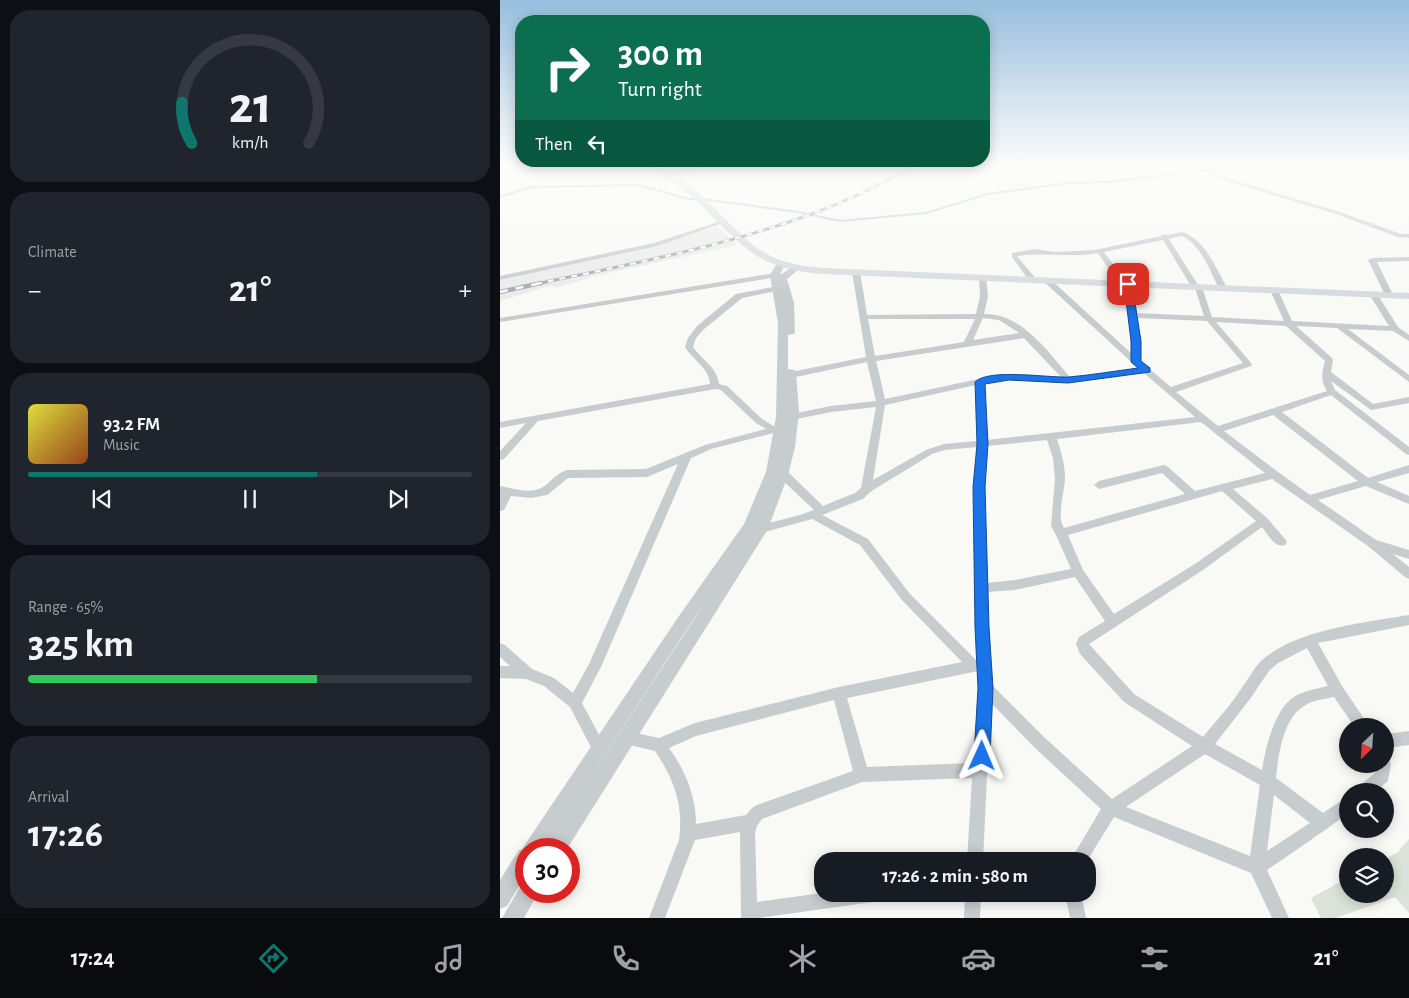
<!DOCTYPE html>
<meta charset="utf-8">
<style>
body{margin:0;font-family:"Alegreya Sans",sans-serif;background:#20242c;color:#f1f3f6;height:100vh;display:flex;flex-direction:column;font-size:19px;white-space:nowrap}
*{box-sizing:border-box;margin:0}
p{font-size:16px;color:#9ea1a6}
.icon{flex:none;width:28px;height:28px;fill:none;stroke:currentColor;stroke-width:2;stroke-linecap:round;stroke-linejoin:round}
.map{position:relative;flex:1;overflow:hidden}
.sheet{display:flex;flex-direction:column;gap:10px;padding:10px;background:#0d0f14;width:500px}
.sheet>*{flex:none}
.guide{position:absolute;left:15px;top:15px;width:475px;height:152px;border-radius:20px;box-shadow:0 2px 12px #0003;background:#0b6e4f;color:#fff;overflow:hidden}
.needle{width:32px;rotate:205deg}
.buttons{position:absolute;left:839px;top:718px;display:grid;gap:10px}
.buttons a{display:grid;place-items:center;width:55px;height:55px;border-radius:50%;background:#171b24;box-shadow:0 2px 12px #0003;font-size:25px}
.speed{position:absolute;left:15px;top:838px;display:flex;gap:10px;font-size:25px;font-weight:700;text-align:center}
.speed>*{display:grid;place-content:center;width:65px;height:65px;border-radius:50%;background:#171b24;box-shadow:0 2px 12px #0003;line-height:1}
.speed .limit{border:8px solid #d22;background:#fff;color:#111}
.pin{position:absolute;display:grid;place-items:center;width:42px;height:42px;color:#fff;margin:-21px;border-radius:10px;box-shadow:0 2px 8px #0006}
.me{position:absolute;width:55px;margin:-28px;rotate:1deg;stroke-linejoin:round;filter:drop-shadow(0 0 4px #0008)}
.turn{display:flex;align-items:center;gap:18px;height:105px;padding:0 20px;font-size:22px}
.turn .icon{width:65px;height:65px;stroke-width:2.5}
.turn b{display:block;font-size:35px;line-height:42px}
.then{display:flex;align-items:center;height:48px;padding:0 20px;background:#0003;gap:10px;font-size:19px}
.big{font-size:38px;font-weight:700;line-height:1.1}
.sheet .card{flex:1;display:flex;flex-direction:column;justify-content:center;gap:8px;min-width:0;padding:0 18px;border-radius:20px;background:#20242c}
.sheet .dial{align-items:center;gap:0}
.dial svg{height:130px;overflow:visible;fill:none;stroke:#363941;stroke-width:7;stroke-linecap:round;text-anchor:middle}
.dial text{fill:#f1f3f6;stroke:none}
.song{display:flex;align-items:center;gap:15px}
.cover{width:60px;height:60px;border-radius:8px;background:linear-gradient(135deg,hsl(60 70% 55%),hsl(20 70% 35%))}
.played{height:5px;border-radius:2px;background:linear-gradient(90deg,#0f766e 65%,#363941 65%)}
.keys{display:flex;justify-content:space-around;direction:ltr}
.heat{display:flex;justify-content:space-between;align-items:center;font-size:28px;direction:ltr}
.charge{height:8px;border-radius:4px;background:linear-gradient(90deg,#34c759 65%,#363941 0)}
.trip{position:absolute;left:314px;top:852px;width:282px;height:50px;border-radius:20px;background:#171b24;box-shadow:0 2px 12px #0003;font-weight:700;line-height:50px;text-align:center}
.tab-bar{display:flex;height:80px;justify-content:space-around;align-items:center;background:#090b0e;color:#9ea1a6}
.tab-bar .icon{width:35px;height:35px}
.tab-bar .active{color:#0f766e}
.tab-bar b{font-size:22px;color:#f1f3f6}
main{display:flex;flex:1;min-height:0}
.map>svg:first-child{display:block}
.built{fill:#eaebea}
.green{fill:#dbe2d7}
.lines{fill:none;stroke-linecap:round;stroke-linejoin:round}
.stream{stroke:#bdcccf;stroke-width:2}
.minor{fill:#c7cccf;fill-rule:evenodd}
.tertiary{fill:#c7cccf;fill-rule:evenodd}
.secondary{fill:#d6dcdf;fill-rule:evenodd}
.rail-far1-casing{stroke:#a5adb2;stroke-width:3}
.rail-casing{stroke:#a5adb2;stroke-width:4.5}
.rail-far1{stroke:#fff;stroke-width:2;stroke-dasharray:6;stroke-linecap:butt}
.rail{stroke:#fff;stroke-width:2.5;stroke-dasharray:8;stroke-linecap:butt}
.route{fill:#1a73e8;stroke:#114b97}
</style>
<main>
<section class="sheet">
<div class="card dial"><svg viewBox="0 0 100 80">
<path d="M14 69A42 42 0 1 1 86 69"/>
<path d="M14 69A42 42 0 0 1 8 44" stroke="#0f766e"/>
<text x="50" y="56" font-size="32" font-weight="700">21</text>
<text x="50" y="72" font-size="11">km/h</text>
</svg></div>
<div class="card"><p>Climate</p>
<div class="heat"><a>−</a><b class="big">21°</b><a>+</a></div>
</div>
<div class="card">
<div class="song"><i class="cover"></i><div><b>93.2 FM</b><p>Music</p></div></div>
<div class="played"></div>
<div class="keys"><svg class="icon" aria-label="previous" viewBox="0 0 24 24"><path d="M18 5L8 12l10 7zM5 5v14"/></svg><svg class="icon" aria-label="pause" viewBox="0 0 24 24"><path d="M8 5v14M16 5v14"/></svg><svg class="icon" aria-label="next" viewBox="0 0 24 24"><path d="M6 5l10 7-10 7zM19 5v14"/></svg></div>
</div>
<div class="card"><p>Range · 65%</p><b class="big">325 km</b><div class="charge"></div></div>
<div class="card"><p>Arrival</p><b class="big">17:26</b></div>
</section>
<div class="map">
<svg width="909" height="918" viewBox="0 0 909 918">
<rect width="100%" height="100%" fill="#f9f9f6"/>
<path class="built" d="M218 226 237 245 99 275 55 288 52 285 0 301V280L146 249Z"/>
<path class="green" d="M909 839V913L895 897 836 918H821L811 898 847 878 848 894H885V859L898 852Z"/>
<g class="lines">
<path class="stream" d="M0 197 31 187 138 185 189 199H196
M202 199 298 212 340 221 426 213 488 194 568 183 608 182 757 164"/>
<path class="minor" d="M207 164H218L169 178 166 176Z
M686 164H695L737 181 840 212 901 234H909V238L898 237 836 214 733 183Z
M221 221 226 222 158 246 0 280V276L154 243Z
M682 232C705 239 716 268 727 288L726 290H720C710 273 702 244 681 236L669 239 698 285 702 287 712 317 784 321 770 290 774 288 778 290 792 321 889 326 869 294 873 292H876L898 327 909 335V341L893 331 848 329 909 375V382L837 328 796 326 832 358 833 360 831 372 873 404 909 397V403L871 410 831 381 835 390 909 447V455L906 454 831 395 782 412 868 478 909 465V473L877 482 909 496V504L866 486 818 500 876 540 909 550V559L893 554 909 567V579L905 577 868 546 772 479 733 489 767 518 785 539 787 542 785 545C775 548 768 535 762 527L703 570 589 644 634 694 703 737C716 721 730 706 741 689 748 680 753 669 761 661 796 629 864 623 909 615V625L818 643 842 686 869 726H854L834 697C824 699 813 700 804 706 783 718 778 757 776 778L823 813 848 796V813L828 828 767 870 789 918H772L751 873 614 817 587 861H570L601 809 535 748 491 703 488 766 489 770 487 775 483 861H467L472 778 362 782 262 819 257 826 255 833 257 902 322 893 381 894 379 900 373 902 259 918H241L240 832 195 840 165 918H149L179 840C184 806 174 779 155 751L121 743 119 738 121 733 126 731 159 738 195 723 339 687 462 662 402 600 360 545 312 519 261 533 257 532 255 529 257 526 300 515 314 510 279 477 278 474 279 471H287L323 506 355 493 361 488 376 407 331 412 287 421 282 418 287 415 331 406 376 401 367 362 291 378 287 375 291 372 366 357 352 272 353 270 360 272 367 315 476 314 480 296 479 278 486 276 488 296 484 314C522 313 548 352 570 377L638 368 542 280 543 278H549L632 354V341L625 286H620L598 253C571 258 544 252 517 256L537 280 533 282H530L512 257V253L535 249 555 252 595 250 661 236 664 234 667 235ZM663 240 691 286 695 288 704 316 636 313 632 284 626 282 604 252ZM483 318 499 320 519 333 473 340ZM637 318 707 321 743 363 671 387 640 361V341ZM368 319H475L464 342 375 356ZM716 322 786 326 825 361C822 372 820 380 827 391L718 426 676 392 751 366 752 364ZM524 338 561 377 502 374 385 399 376 361ZM644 373 695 417 487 440 484 383 502 380 568 383ZM476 385 477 441 444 444 426 450 373 480 385 405ZM773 415 858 481 810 495 778 472 724 431ZM701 422 765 473 695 491 668 467 664 465 599 481 594 485 599 489 662 473 685 494 564 528C556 517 565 491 565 477 565 464 561 452 557 439ZM547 440 553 458 555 478 551 526 556 535 571 569 515 580 487 583 484 487 487 446ZM477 447 474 487 476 660 410 594 368 539 322 515 363 499 370 492 432 454 445 450ZM722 491 756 521 695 564 614 614 583 570 568 535ZM575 577 605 621 579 637 576 644 580 654 624 702 692 746 612 799 545 738 492 685 487 592 515 590ZM807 648 828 686C816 689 801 691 791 699 774 713 765 749 762 770L715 744 750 699 769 671 778 663ZM478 671V688L473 763 367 767 347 698ZM334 700 353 771 257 805 252 808 246 815 196 824C196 796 185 770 169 748L196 736ZM705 754 760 785 750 856 626 807ZM774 795 810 823 767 851Z
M909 257V261L877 262 893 295 892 297H886L868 260 872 258Z
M275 273 279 275 278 277 0 322V318Z
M278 286H281V290L242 298 203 330 196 338 193 347C202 360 217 367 219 384L227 386 262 419 275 427 286 424 291 427 289 429 211 449 191 458 101 667 82 703 106 748 104 753 99 755 94 753 70 707 44 686 26 679 0 678V666H10L0 657V643L5 645 32 669 54 678 73 693 89 664 178 464 147 477 68 478 47 495 31 498 11 496 4 510 0 511V486C15 489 34 496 47 484 54 478 58 473 67 470L146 469 205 445 266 429 256 423 221 390 215 389 38 421 4 459 0 460V451L26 423 0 428V422L210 384C209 368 193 360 185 347L188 338 197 326 236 294Z
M909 731V745L885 748V734Z
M885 757 889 759 891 764 888 781 876 791H857L859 786 876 772 877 764H885Z
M465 894H481L480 918H464Z
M565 894H581L586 918H570Z"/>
<path class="tertiary" d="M281 261 285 264 280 275 296 265 300 268 287 279 294 303 295 332 294 334 288 335V369L295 370 296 372 299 412 295 447 288 475 268 529 67 849H45L48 842 44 849H26V875L7 906 0 909V880L19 850 22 849 179 616 244 524 266 472 276 417 278 323 270 275 278 262ZM210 595 57 828 189 626Z
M26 882V891H39L24 918H2L22 884Z"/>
<path class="secondary" d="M143 164C188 164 227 231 265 253 283 264 303 266 324 268L909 293V299L324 274C246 269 238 236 185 191 172 180 155 175 143 164Z"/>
<g class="rail-far1-casing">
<path id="rail-far1" d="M36 284C131 264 228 246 319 211 354 198 386 181 419 164"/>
</g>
<g class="rail-casing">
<path id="rail" d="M0 292 41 283"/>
</g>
<use href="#rail-far1" class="rail-far1"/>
<use href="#rail" class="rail"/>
</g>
<linearGradient id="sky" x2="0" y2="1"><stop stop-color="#97bede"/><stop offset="0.56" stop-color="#fcfcfb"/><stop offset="1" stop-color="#fcfcfb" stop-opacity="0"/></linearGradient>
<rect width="909" height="293" fill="url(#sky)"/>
<path class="route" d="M628 281 632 284 641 341V361L650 368V372L568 383 509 380 485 384 488 444 485 487 489 627 493 688 490 756 488 761 482 764 476 761 474 756 478 688 475 627 473 487 477 444 475 382C489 368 548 378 569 377 592 375 615 371 638 368L631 362V341L624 284Z"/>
</svg>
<div class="buttons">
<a><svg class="needle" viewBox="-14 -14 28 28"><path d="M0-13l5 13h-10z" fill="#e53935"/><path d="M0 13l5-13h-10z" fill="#9ea1a6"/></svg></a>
<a><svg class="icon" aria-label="search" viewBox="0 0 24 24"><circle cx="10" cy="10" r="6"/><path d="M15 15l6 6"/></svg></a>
<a><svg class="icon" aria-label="layers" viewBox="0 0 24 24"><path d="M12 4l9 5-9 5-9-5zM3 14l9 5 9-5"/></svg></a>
</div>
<div class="speed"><div class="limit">30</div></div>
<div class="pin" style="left:628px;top:284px;background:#d93025"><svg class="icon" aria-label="arrive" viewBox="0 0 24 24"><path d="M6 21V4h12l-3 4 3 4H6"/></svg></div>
<svg class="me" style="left:482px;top:756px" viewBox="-20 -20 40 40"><path d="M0-17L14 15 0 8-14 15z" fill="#1a73e8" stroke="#fff" stroke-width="4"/></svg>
<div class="trip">17:26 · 2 min · 580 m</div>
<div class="guide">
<div class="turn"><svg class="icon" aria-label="right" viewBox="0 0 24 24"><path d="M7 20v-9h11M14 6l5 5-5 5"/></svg><div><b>300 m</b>Turn right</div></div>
<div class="then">Then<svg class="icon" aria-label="left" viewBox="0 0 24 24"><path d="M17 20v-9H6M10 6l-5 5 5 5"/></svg></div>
</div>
</div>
</main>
<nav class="tab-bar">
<b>17:24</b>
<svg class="icon active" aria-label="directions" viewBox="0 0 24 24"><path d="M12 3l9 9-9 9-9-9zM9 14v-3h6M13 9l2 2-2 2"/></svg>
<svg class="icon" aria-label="music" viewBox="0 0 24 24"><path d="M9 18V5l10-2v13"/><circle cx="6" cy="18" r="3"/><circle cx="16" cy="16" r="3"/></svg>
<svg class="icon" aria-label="phone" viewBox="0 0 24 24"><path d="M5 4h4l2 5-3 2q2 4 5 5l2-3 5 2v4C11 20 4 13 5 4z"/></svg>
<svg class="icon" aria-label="climate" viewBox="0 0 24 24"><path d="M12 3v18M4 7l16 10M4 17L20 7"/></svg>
<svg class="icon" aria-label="car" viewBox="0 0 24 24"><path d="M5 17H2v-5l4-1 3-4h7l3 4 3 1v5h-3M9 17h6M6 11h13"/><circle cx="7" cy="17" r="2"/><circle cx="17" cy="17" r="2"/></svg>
<svg class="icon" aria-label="filters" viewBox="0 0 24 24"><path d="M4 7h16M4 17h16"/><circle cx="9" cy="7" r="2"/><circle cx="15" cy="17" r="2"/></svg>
<b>21°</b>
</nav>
